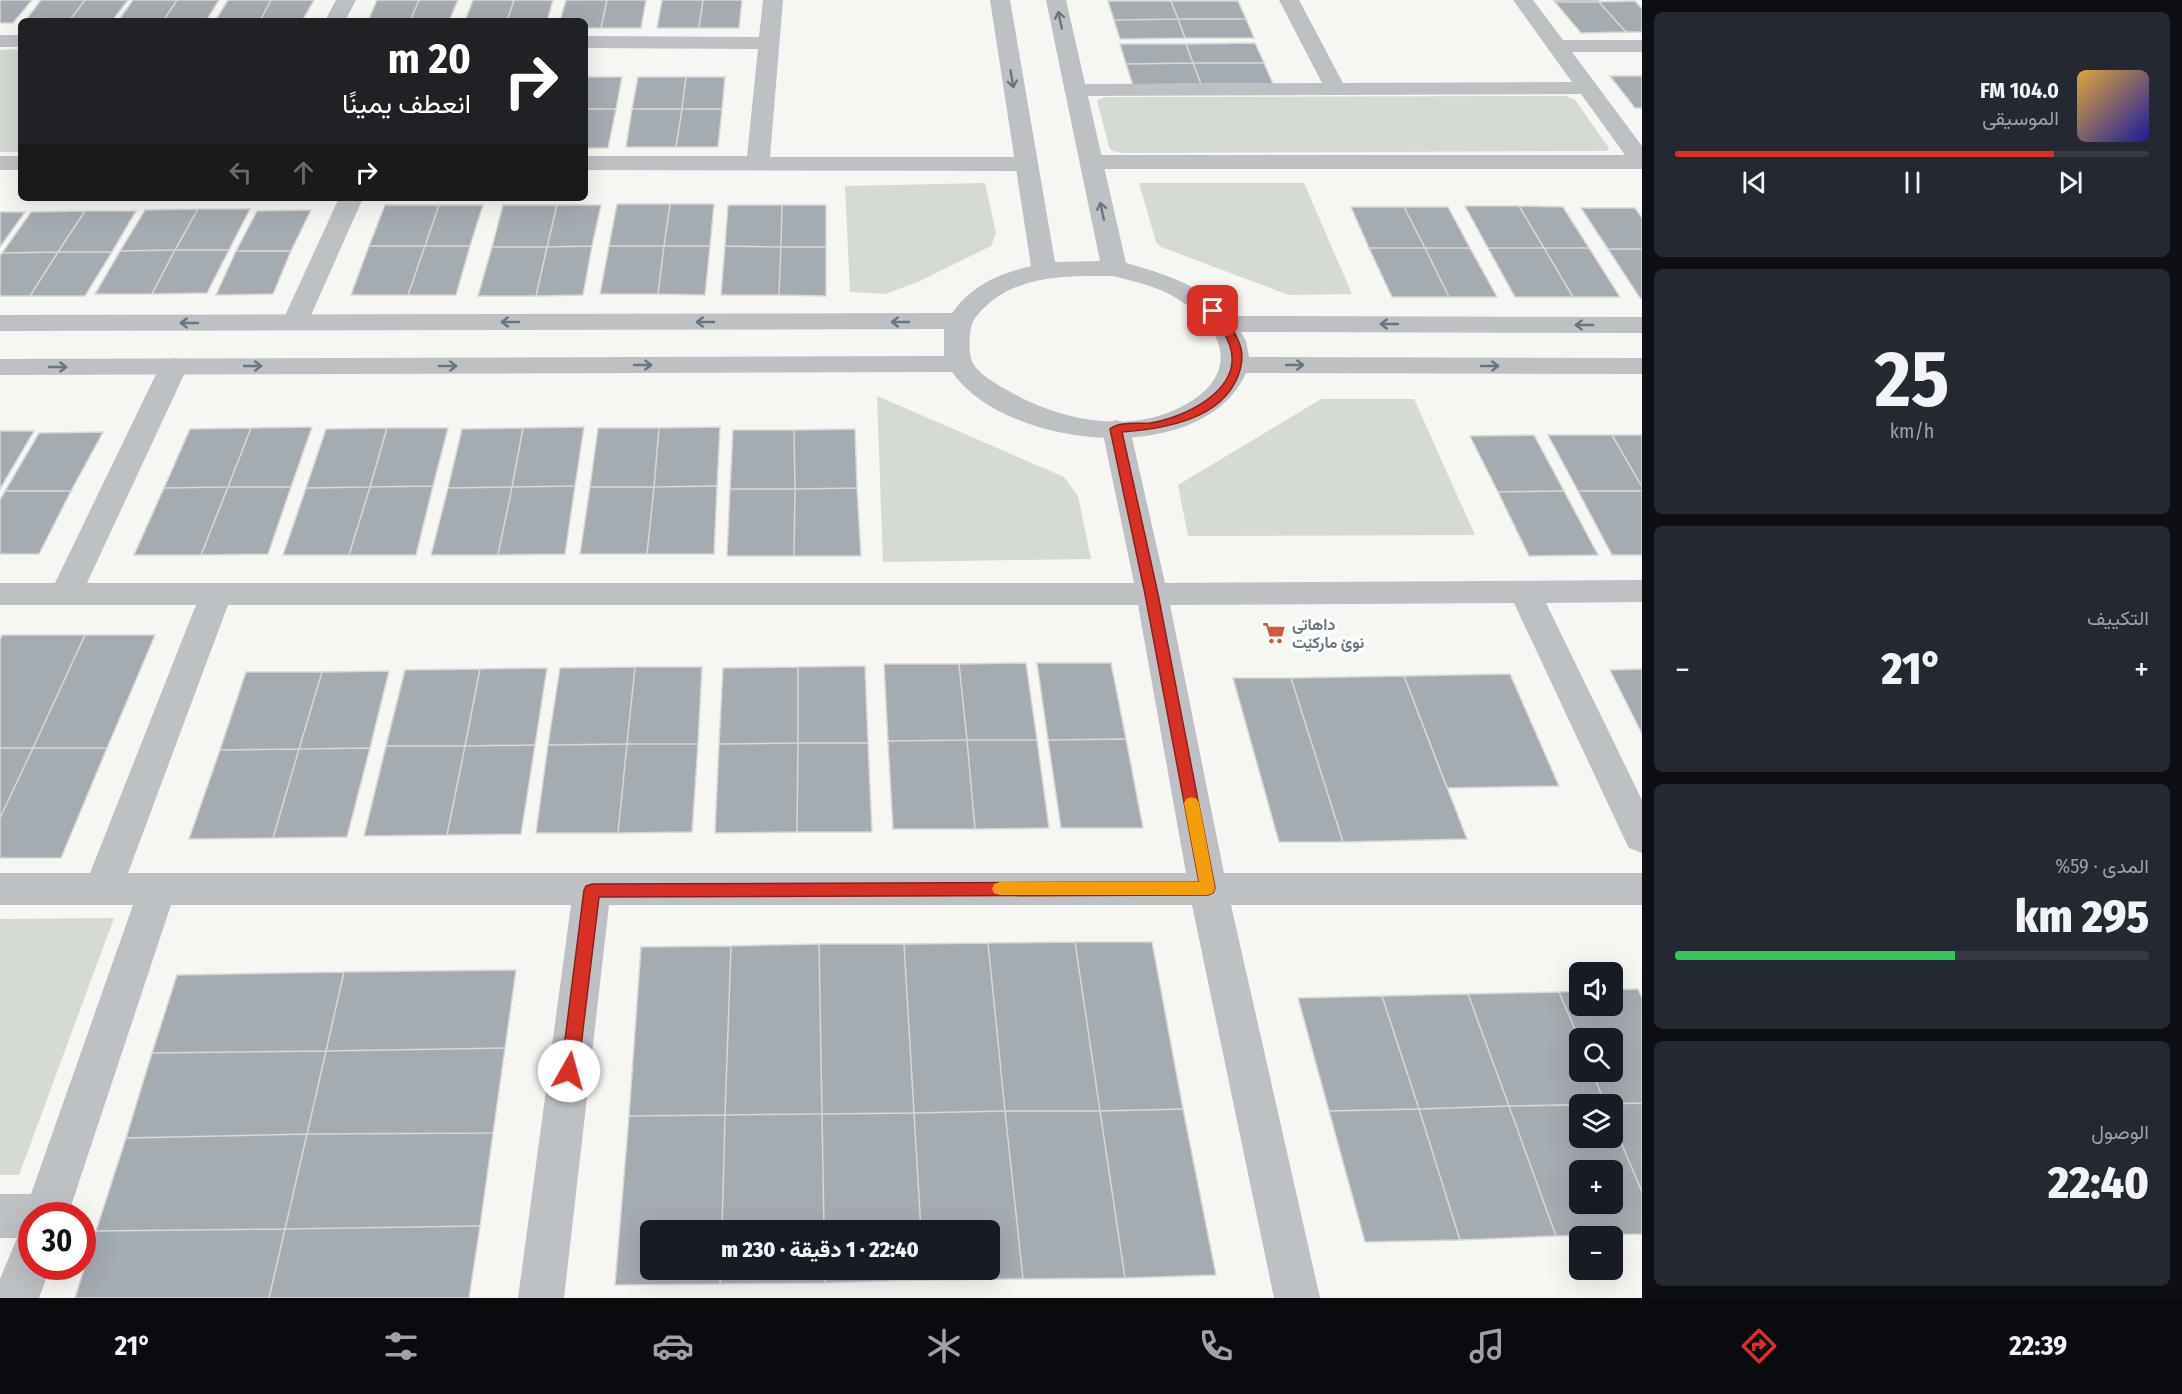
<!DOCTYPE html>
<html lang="ar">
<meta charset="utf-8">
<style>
body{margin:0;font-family:"Fira Sans Condensed",Vazirmatn,sans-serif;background:#242831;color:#f1f3f6;direction:rtl;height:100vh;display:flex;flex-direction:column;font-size:22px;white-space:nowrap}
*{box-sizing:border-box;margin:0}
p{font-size:20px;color:#9ea1a6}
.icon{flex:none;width:33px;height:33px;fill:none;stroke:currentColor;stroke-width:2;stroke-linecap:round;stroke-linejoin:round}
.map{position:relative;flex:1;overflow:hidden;direction:ltr}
.panel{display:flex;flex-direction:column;gap:12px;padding:12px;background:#0d0f14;width:540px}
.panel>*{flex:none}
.hud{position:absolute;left:18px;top:18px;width:570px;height:183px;border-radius:9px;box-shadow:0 6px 24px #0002;direction:rtl;background:#202124;color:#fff;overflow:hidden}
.controls{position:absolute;left:1569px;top:962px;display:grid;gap:12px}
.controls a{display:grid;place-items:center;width:54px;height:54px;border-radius:9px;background:#171b24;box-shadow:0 6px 24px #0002;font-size:30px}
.speed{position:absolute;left:18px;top:1202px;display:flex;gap:12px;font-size:30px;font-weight:700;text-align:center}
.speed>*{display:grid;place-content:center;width:78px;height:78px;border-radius:50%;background:#171b24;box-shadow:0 6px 24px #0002;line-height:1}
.speed .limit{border:9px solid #d22;background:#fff;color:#111}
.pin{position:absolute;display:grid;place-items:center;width:51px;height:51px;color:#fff;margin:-26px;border-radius:12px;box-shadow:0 3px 9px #0006}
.me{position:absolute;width:66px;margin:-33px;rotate:7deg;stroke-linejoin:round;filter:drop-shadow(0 0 4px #0008)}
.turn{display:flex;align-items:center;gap:21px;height:126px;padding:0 18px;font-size:27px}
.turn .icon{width:78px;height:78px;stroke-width:2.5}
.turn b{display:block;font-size:42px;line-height:51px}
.lanes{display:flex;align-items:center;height:57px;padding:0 18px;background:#0003;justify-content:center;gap:30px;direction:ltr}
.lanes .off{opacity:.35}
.big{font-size:45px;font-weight:800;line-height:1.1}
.panel .tile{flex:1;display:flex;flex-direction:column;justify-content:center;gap:9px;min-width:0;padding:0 21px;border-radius:9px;background:#242831}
.panel .dial{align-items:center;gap:0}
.dial b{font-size:78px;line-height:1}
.song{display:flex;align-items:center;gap:18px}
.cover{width:72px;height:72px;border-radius:9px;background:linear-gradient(135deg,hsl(40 70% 55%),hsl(240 70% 35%))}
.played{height:6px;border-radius:3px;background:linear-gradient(90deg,#d93025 80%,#363941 80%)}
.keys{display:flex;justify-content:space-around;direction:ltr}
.heat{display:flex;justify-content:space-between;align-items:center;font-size:33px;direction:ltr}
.charge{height:9px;border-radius:4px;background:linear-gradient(90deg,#34c759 59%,#363941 0)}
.trip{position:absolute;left:640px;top:1220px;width:360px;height:60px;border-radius:9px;background:#171b24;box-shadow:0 6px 24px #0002;font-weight:800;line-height:60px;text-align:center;direction:rtl}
.menu{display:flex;height:96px;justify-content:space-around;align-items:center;background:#090b0e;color:#9ea1a6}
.menu .icon{width:42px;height:42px}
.menu .on{color:#d93025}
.menu b{font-size:27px;color:#f1f3f6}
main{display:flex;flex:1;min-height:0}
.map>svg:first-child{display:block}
.green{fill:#d5dad3}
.building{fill:#a5acb1;stroke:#d7d7d5;stroke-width:1.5;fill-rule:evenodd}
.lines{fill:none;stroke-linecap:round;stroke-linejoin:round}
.minor{fill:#bdc1c4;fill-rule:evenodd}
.tertiary{fill:#bdc1c4;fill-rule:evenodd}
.oneway{stroke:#687681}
.route{fill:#d93025;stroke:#8d1f18;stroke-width:1.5}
.slow{fill:#f59e0b}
.labels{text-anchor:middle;stroke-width:6;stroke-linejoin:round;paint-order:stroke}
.poi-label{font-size:16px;font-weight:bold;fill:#687681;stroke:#fff;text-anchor:start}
</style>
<main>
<section class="panel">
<div class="tile">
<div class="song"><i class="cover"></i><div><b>104.0 FM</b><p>الموسيقى</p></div></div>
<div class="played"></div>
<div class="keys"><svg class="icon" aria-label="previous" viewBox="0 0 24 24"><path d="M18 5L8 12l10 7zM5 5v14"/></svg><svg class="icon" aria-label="pause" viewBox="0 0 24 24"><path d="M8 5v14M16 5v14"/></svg><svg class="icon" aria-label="next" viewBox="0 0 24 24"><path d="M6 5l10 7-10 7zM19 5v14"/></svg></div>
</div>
<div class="tile dial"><b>25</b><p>km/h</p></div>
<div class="tile"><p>التكييف</p>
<div class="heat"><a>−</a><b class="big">21°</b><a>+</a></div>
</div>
<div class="tile"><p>المدى · 59%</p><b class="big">295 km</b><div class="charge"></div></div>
<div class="tile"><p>الوصول</p><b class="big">22:40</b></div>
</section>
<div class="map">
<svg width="1642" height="1298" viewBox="0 0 1642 1298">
<rect width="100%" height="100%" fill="#f6f6f3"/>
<path class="green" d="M21 49V152H0V50Z
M1566 96 1575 100 1609 148 1607 151 1124 153 1112 151 1109 147 1097 100 1105 97Z
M985 183 996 233 991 246 918 282 885 294 850 292 845 186Z
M1139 183H1304L1352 294 1289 295 1161 247 1156 242Z
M877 396 1064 477 1078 496 1091 559 883 562Z
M1321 399H1414L1475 535 1188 536 1178 485Z
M114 918 19 1175H0V919Z"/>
<path class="building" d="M0 0H32L13 23H0Z
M41 0H85L69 21H25Z
M85 0H128L112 21H69Z
M133 0H177L163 21H118Z
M177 0H219L206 21H163Z
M228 0H271L260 21H215Z
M271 0H314L302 21H260Z
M377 0H419L410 21H368Z
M419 0H458L449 21H410Z
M473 0H514L507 21H465Z
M514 0H553L547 21H507Z
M566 0H607L601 28H585V21H560Z
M607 0H646L641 28H601Z
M662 0H703L699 28H657Z
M703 0H742L739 28H699Z
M1554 0H1598L1599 2H1555Z
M1108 1H1171L1178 19 1114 20Z
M1171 1H1238L1246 19H1178Z
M1635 1 1642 9V32H1626L1599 2Z
M1555 2H1599L1626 32 1581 33Z
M1178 19H1246L1254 38H1185Z
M1178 19 1185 38 1120 39 1114 20Z
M1255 43 1264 63H1193L1186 44Z
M1120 44H1186L1193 63 1126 64Z
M1193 63 1201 84 1133 85 1126 64Z
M1193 63H1264L1273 84H1201Z
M1610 76H1642V108H1635Z
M585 77H622L616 109H585Z
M638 77H686L682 109H632Z
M686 77H725L722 109H682Z
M585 109H616L608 148H585Z
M632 109H682L676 147H626Z
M682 109H722L718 147H676Z
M617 204H670L664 246H609Z
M670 204H714L710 246H664Z
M385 205H439L425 246H369Z
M439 205H483L470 246H425Z
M503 205H557L547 247H492Z
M557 205H601L592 246 547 247Z
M728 205H782L781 247 725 246Z
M782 205H826V247H781Z
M1465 206H1519L1544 248H1488Z
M1519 206 1563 207 1589 248H1544Z
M1351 207H1404L1425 248H1369Z
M1404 207H1448L1470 248H1425Z
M1581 208H1635L1642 218V249H1608Z
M198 209 175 250 120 251 145 210Z
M198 209H250L229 250H175Z
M311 210 291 251H236L257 211Z
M85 211 58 252 2 253 31 212Z
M85 211H136L112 252H58Z
M0 212H25L0 247Z
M369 246H425L408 295H351Z
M425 246H470L456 295H408Z
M592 246 583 295 536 296 547 247Z
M609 246H664L658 294H600Z
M664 246H710L705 295 658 294Z
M725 246 781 247 779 295H721Z
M492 247H547L536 296H478Z
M781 247H826V296L779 295Z
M1369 248H1425L1449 297H1392Z
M1425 248H1470L1497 297H1449Z
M1488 248H1544L1573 297H1515Z
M1544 248H1589L1620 297H1573Z
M1608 249H1642V298H1640Z
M175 250H229L207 293 152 294Z
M175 250 152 294H95L120 251Z
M236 251H291L273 294 216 295Z
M58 252H112L85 296H30Z
M58 252 30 296H0V256L2 253Z
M312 427 291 487H228L251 428Z
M584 427 575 486 512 487 523 428Z
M720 427 717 486 654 487 659 428Z
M251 428 228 487 164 488 190 429Z
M387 428H448L433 486 370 487Z
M387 428 370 487 306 488 326 429Z
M523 428 512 487 448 488 462 429Z
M598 428H659L654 487H590Z
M855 429 857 488 795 489 794 430Z
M733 430H794L795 489H730Z
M0 431H34L0 489Z
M103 432 71 491H5L39 433Z
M1534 435 1564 491 1498 492 1470 436Z
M1548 435H1612L1642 487V491H1578Z
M1612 435H1642V487Z
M433 486 416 555H349L370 487Z
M575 486 565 554 498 555 512 487Z
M717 486 714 554H647L654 487Z
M228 487H291L268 554 201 555Z
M228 487 201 555H134L164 488Z
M370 487 349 555H283L306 488Z
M512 487 498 555H431L448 488Z
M590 487H654L647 554H580Z
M857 488 861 556H794L795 489Z
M730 489H795L794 556H727Z
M5 491H71L39 554H0V500Z
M1564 491 1598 555 1529 556 1498 492Z
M1578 491H1642V555H1612Z
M2 635H85L33 748H0V640Z
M85 635H155L107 748H33Z
M1026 663 1037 740H967L959 664Z
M1037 663H1111L1126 739 1048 740Z
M884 664H959L967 740 888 741Z
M865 666 868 743H798V667Z
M635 667 627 744 548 745 560 668Z
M635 667H702L698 744H627Z
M798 667V743L719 744 723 668Z
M547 668 535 745 465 746 480 669Z
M480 669 465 746H386L405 670Z
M1642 669V734L1610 670Z
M389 671 370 748 299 749 322 672Z
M246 672H322L299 749 220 750Z
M1510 674 1559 786 1447 788 1404 676Z
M1404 676 1467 839 1343 842 1291 678Z
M1233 678H1291L1343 842H1279Z
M1126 739 1143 828H1061L1048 740Z
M967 740 975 829H893L888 741Z
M967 740H1037L1049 828 975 829Z
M798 743 797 832 715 833 719 744Z
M798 743H868L872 832H797Z
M627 744 618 833H536L548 745Z
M627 744H698L692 832 618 833Z
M535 745 521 834 447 835 465 746Z
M386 746H465L447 835 364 836Z
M0 748H33L0 818Z
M33 748H107L61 858H0V818Z
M370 748 347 837 273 838 299 749Z
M299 749 273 838 189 839 220 750Z
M1075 942 1100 1111H1005L988 943Z
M1075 942H1152L1183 1109 1100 1111Z
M988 943 1005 1111 914 1113 904 944Z
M819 944 822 1114 725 1115 731 946Z
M819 944H904L914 1113 822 1114Z
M731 946 725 1115 629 1116 641 947Z
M516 970 505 1048 326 1051 344 972Z
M344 972 326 1051 152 1053 177 975Z
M1638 989 1642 998V1103L1605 1104 1592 1071H1612V1038H1580V1041L1559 992 1580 991V1005H1612V990Z
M1559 992 1580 1041V1071H1592L1605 1104 1509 1106 1468 994Z
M1468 994 1509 1106 1419 1109 1382 996Z
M1382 996 1419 1109 1329 1111 1298 998Z
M505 1048 493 1133 307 1134 326 1051Z
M326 1051 307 1134 126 1138 152 1053Z
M1642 1103V1192L1612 1121V1104H1607Z
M1580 1105V1137H1612V1121L1642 1192V1234L1556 1236 1509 1106ZM1580 1170H1612V1203H1580Z
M1509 1106 1556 1236 1460 1240 1419 1109Z
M1183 1109 1216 1275 1125 1278 1100 1111Z
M1419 1109 1460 1240 1365 1242 1329 1111Z
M1005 1111 1023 1279 924 1280 923 1269H990V1230H921L914 1113Z
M1005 1111H1100L1125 1278 1023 1279Z
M914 1113 921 1230H824L822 1114Z
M822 1114 824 1230H722L725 1115Z
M725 1115 722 1230H651V1269H721L720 1284 615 1285 629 1116Z
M493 1133 480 1226 285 1229 307 1134Z
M307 1134 285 1229 96 1231 126 1138Z
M480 1226 469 1298H269L285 1229Z
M285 1229 269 1298H75L96 1231Z
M721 1269H825V1283L720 1284Z
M825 1269H923L924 1280 825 1283Z"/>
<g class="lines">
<path class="minor" d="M336 0H356L345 21H325Z
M763 0H783L770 157H1026L1034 159 1037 164 1034 169 1026 171 585 170V156H747L758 49 585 48V36L759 37Z
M1279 0H1299L1343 83 1572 82 1513 0H1533L1563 40H1642V52H1572L1642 146V169H1092L1084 167 1081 162 1084 157 1092 155H1625L1581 94 1075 96 1067 95 1064 90 1067 85 1075 84 1322 83Z
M0 35H21V47H0Z
M0 156H21V170H0Z
M339 198H363L308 322 304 328 295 330 286 328 282 322Z
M174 358 184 360 188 366 87 583H1134L1102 429 1106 423 1116 420 1126 423 1130 429 1165 583 1642 580V602L1546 603 1642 800V853L1629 848 1624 838 1514 603 1170 605 1224 873H1642V905H1231L1320 1298H1274L1192 905H609L564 1298H518L571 905H171L68 1215H32V1266H51L39 1298H0V1279L17 1238H0V1194H31L133 905H0V873H90L196 605H0V583H55L160 366 164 360ZM228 605H1138L1186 873H128Z"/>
<path class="tertiary" d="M990 0H1010L1055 262 1100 261 1046 0H1066L1126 263C1165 274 1201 285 1230 316L1642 317V333L1241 332 1246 341 1249 357 1642 358V374L1246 373C1203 470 1005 449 952 372L0 375V359L944 356V329L0 331V315L952 313C972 285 998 274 1031 266ZM1113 276C1136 282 1161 287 1181 301 1233 335 1236 382 1177 409 1123 434 1056 419 1007 390 996 384 982 376 974 365 969 357 969 344 970 334 971 322 976 315 985 307 1020 274 1068 276 1113 276Z"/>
</g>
<defs><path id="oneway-shaft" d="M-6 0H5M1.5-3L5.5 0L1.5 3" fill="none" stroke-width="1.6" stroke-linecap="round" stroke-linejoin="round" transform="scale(1.5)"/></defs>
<g class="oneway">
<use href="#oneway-shaft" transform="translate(1060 20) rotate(-102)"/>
<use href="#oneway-shaft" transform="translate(1012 79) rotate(81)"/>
<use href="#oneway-shaft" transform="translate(1102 211) rotate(-102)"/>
<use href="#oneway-shaft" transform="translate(510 322) rotate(180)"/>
<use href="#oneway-shaft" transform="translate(705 322) rotate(180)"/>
<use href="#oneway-shaft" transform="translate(900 322) rotate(180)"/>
<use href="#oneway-shaft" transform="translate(189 323) rotate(180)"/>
<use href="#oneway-shaft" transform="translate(1389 324) rotate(-180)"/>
<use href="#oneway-shaft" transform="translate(1584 325) rotate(-180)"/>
<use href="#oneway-shaft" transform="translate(643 365)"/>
<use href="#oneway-shaft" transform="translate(1295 365)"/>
<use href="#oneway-shaft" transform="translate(253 366)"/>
<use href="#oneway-shaft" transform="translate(448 366)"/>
<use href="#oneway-shaft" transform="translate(1490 366)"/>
<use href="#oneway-shaft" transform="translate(58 367)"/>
</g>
<path class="route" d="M1213 308C1226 312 1232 328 1238 340 1244 352 1243 363 1238 376 1221 420 1163 429 1122 432L1158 594 1215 888 1213 893 1208 895 599 897 578 1071 575 1077 569 1079 563 1077 561 1071 584 890 586 886 592 884 1199 882 1145 594 1110 429C1118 421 1138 424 1150 423 1184 418 1244 390 1230 346 1225 331 1216 322 1207 311Z"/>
<path class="slow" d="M1191 797 1197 799 1199 803 1215 888 1213 893 1208 895H1000L994 893 992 889 994 884 1000 882H1199L1184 803 1186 799Z"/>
<defs>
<g id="supermarket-bare" transform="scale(1.8)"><path d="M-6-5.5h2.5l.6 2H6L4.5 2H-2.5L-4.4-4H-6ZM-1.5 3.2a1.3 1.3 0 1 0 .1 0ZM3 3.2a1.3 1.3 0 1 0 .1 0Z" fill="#d05c39" stroke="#fff" stroke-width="2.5" paint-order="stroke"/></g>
</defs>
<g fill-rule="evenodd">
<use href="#supermarket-bare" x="1274" y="633"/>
</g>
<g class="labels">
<g class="poi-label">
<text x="1292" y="630">داهاتی<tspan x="1292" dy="18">نوێ مارکێت</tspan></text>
</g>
</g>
</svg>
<div class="controls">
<a><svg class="icon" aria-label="sound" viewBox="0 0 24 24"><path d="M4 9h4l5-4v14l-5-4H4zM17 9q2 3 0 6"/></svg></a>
<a><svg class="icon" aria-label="search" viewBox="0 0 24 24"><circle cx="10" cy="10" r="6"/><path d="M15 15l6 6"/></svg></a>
<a><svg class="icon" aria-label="layers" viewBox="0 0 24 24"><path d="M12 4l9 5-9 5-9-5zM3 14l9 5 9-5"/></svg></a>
<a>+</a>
<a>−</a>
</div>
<div class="speed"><div class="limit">30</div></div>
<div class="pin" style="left:1213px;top:311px;background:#d93025"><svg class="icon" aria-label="arrive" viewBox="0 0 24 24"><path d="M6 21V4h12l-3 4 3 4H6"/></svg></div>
<svg class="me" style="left:569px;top:1071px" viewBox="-20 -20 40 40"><circle r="19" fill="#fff"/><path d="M0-13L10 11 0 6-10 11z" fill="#d93025"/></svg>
<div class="trip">22:40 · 1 دقيقة · 230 m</div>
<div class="hud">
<div class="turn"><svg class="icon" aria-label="right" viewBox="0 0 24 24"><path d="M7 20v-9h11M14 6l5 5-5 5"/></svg><div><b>20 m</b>انعطف يمينًا</div></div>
<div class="lanes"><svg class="icon off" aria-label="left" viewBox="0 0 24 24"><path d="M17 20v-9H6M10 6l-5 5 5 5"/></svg><svg class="icon off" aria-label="ahead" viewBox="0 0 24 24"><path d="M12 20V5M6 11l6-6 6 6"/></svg><svg class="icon" aria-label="right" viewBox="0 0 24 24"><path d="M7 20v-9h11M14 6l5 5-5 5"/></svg></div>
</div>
</div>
</main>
<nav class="menu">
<b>22:39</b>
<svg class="icon on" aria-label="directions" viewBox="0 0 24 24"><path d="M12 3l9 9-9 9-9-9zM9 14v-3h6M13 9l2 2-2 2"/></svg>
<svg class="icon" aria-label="music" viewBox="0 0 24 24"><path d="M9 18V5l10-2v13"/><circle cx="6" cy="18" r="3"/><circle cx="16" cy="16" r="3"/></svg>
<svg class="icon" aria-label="phone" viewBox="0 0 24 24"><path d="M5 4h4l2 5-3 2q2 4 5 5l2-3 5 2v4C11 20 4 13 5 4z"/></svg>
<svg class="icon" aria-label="climate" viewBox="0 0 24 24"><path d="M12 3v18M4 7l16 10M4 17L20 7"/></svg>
<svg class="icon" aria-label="car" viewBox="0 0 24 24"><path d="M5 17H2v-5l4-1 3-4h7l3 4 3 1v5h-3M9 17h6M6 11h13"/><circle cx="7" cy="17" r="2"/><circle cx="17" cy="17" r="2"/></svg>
<svg class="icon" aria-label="filters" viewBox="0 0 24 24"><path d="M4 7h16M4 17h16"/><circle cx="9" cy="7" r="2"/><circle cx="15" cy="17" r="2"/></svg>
<b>21°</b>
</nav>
